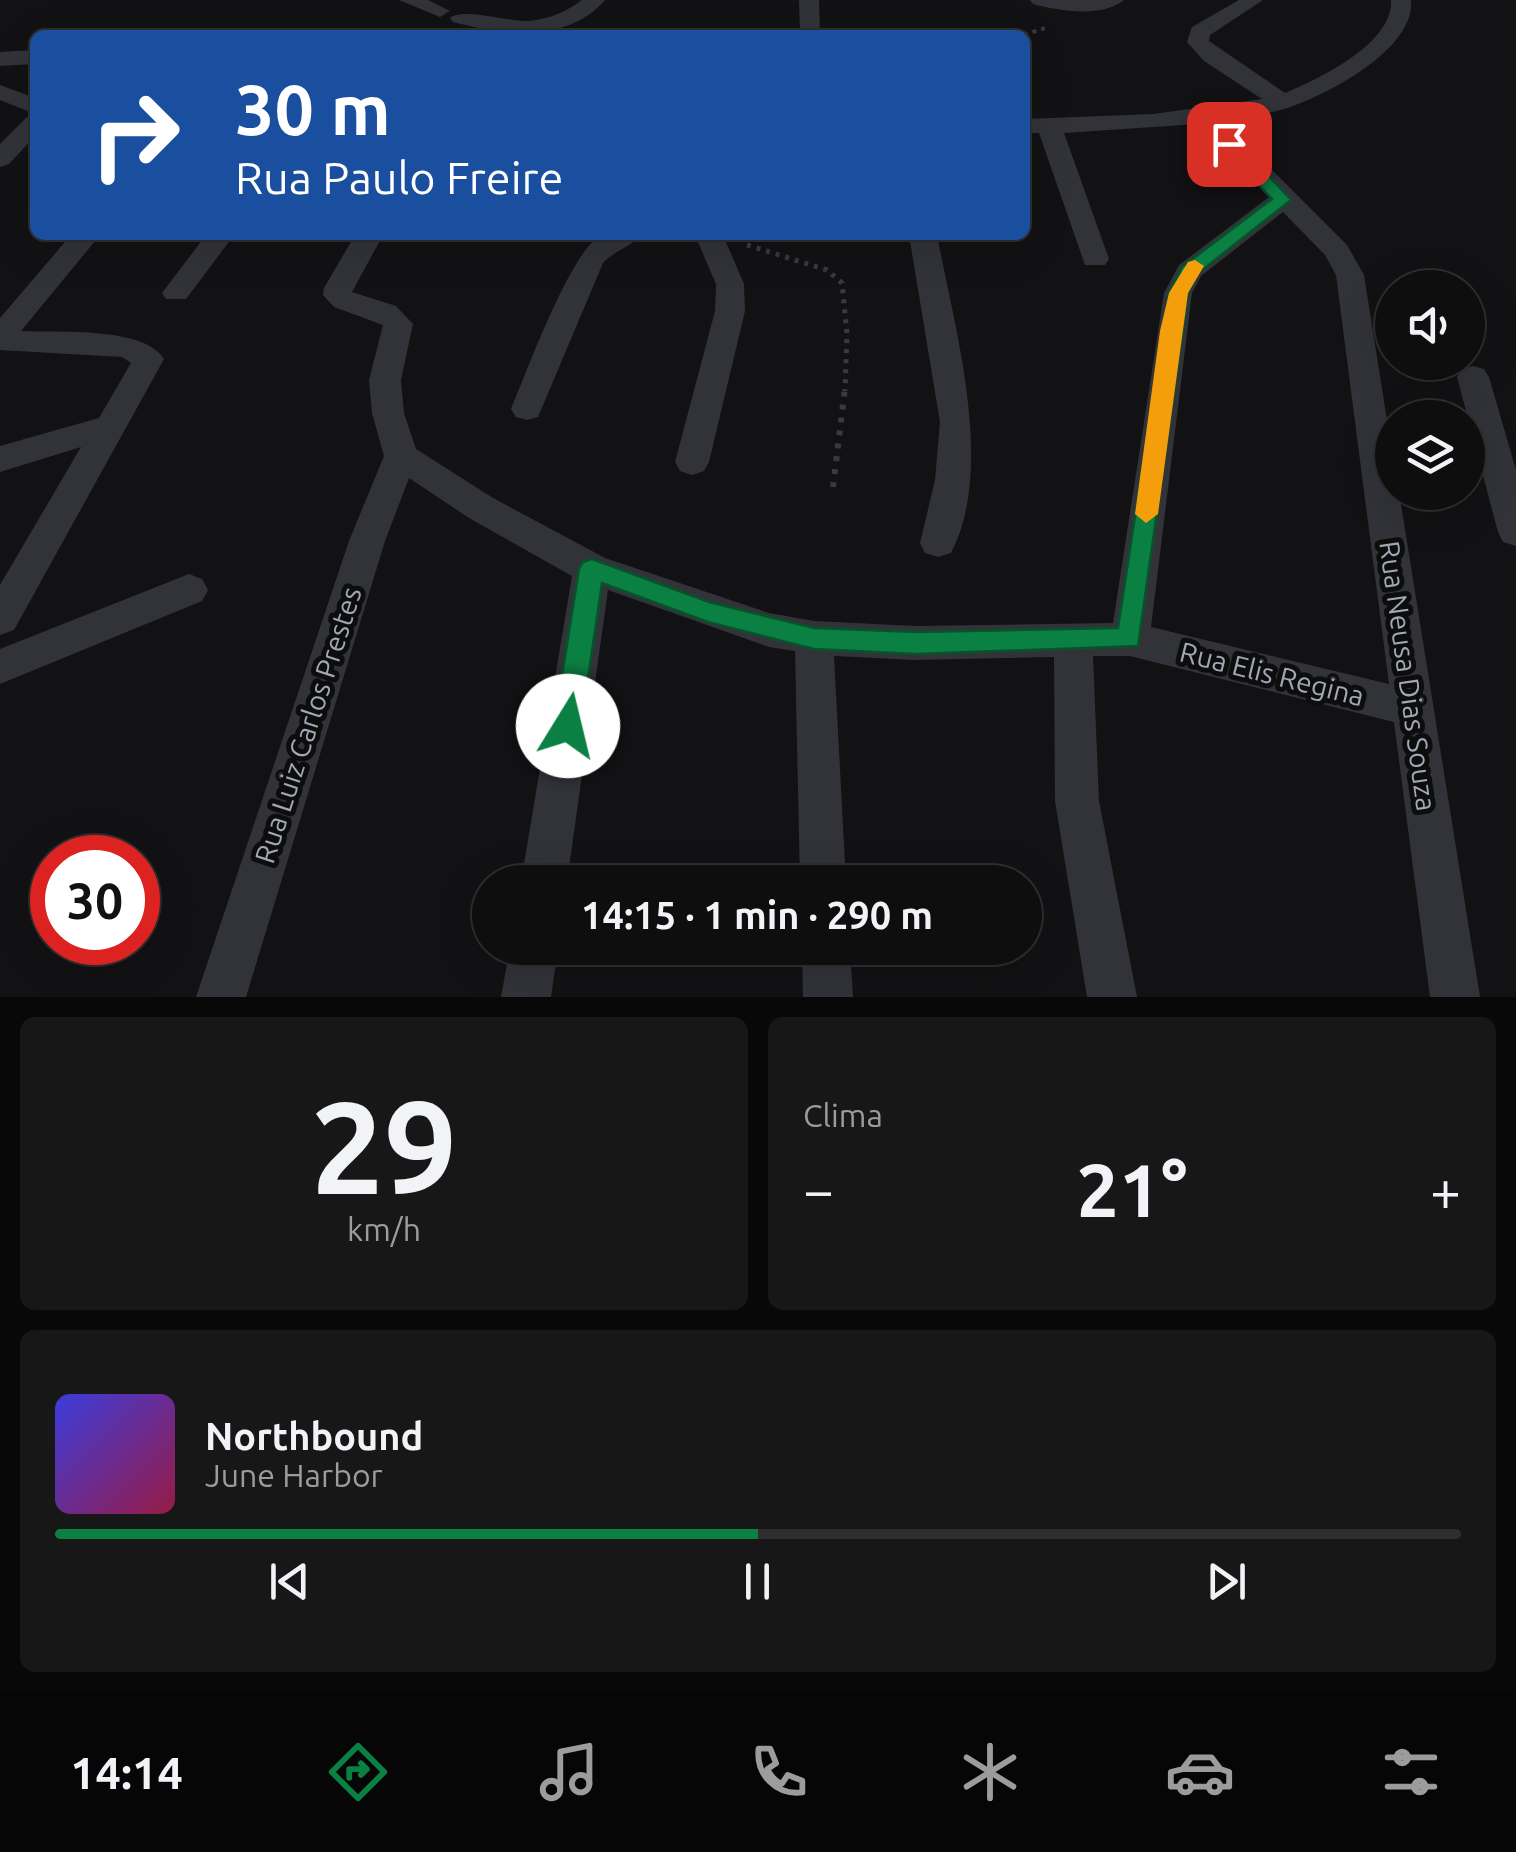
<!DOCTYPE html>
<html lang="pt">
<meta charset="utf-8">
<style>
body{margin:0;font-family:Ubuntu,sans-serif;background:#171718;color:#f1f3f6;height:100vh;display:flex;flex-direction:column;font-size:38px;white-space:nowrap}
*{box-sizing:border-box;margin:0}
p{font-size:32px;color:#9b9c9e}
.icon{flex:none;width:55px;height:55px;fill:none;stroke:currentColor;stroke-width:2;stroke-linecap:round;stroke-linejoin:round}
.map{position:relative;height:997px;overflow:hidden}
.panel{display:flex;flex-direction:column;gap:20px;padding:20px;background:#080808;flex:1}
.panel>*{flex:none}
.guide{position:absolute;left:30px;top:30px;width:1000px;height:210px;border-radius:15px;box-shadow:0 10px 40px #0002,0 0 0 2px #2e2e2f;background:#1a4fa0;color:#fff;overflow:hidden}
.controls{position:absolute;left:1375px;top:270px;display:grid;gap:20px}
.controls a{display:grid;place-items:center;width:110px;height:110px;border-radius:50%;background:#0e0e0f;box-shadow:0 10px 40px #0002,0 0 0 2px #2e2e2f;font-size:50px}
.speed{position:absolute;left:30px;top:835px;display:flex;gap:20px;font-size:50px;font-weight:700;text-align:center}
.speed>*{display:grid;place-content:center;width:130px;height:130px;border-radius:50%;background:#0e0e0f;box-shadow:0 10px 40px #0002,0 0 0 2px #2e2e2f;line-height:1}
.speed .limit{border:15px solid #d22;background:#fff;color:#111}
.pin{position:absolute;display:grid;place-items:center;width:85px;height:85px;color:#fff;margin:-42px;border-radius:20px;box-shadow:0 5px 15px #0006}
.me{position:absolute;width:110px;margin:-55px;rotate:9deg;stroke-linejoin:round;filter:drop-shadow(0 0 8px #0008)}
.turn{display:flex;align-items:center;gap:35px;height:210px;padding:0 40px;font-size:45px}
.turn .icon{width:130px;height:130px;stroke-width:2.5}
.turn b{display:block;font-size:70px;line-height:85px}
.big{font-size:75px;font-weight:700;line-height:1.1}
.panel .tile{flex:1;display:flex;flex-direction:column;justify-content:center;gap:15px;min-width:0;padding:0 35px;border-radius:15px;background:#171718}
.panel .dial{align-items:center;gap:0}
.dial b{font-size:130px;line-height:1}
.song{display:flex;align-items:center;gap:30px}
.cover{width:120px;height:120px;border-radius:15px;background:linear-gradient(135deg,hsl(240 70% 55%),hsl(340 70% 35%))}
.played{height:10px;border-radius:5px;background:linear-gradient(90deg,#0b8043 50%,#2e2e2f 50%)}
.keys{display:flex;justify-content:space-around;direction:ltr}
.heat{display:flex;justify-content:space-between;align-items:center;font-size:55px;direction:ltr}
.panel .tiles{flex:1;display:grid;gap:20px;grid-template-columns:1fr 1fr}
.tile:last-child{grid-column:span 2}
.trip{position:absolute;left:472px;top:865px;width:570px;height:100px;border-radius:50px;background:#0e0e0f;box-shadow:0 10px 40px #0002,0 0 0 2px #2e2e2f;font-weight:700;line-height:100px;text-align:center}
.menu{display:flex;height:160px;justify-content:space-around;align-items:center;background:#060606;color:#9b9c9e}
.menu .icon{width:70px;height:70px}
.menu .on{color:#0b8043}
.menu b{font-size:45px;color:#f1f3f6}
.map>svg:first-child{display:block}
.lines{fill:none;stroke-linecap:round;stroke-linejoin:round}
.path-far2{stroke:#383a40;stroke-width:4;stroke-dasharray:4 5;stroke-linecap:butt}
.path-far1{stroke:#383a40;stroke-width:5;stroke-dasharray:4 6;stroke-linecap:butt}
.path{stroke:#383a40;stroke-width:6;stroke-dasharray:5 8;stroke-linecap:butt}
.minor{fill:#323339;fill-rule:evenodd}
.route{fill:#0b8043;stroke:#07532c;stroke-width:2.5}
.slow{fill:#f59e0b}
.labels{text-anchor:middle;stroke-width:10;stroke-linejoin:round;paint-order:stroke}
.street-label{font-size:28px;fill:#a2a7b5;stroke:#0d0d0e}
</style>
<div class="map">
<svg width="1516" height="997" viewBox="0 0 1516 997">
<rect width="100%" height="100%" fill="#121214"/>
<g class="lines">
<path class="path-far2" d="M1024 35 1045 28"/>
<path class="path-far1" d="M747 245 827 270 842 283 847 334 845 391"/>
<path class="path" d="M833 487 845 388"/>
<path class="minor" d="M399 0H428L450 11 440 17Z
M582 0H605C567 44 503 35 453 22L450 18C462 7 508 22 529 21 549 19 566 12 582 0Z
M799 0H819L820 35 800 32Z
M1030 0H1124C1102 18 1059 11 1033 4Z
M1239 0H1263L1210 35 1209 41 1285 93C1319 79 1394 43 1391 0H1411C1416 48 1329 94 1290 107 1270 114 1244 117 1222 120L1347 245 1364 275 1392 452V492H1399L1480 997H1430L1394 722 1130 656H1093L1099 801 1137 997H1087L1055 801 1054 657 915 660 834 656 846 882H800L795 651 769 647 608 590 567 882H521L572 576 469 518 409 478 385 541 246 997H196L349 541 384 456 372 413 369 380 383 325 334 307 323 295 324 288 355 235H383L352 292 396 306 413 324 401 380 404 413 416 449 493 498 605 558 769 613 814 621 915 626 1113 623 1164 293 1179 265 1269 197 1198 124 1064 133 1109 259 1105 265H1085L1039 133H1025V119L1153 114 1262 99 1204 61 1187 42 1192 27ZM1283 212 1325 255 1336 275 1389 684 1151 627 1192 293 1201 276Z
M35 50V64L0 66V52Z
M0 85 35 98V114L0 100Z
M35 115V136L9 164 0 167V144L27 117Z
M71 235H100L21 331C57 333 144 326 164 359L14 630 0 635V585L81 447 0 472V446L99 418 131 363 122 357 0 350V318Z
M206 235H234L186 299H166L162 293Z
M602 235H640C631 248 614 250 603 263L538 417 527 420 516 417 511 409C526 374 572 247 602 235Z
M695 235H723L744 284 745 311 709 462 704 471 692 475 680 471 675 462 715 311 716 284Z
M909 235H937C954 326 996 467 951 553L938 557 925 553 920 543 935 480 940 422Z
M1473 366 1484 369 1489 377 1516 470V546L1503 542 1498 532 1457 377 1462 369Z
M189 574 202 579 208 590 202 601 0 684V649Z
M510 948H558L551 997H501Z
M802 948H850L853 997H803Z"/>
</g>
<path class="route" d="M1224 140H1235L1291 200 1197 274 1188 293 1138 646 916 654 814 649 708 622 602 583 581 726 577 735 568 738 558 735 554 726 579 569 583 562 592 559 709 602 814 628 916 632 1118 628 1169 293 1182 267 1272 199 1224 147Z"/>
<path class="slow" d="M1195 260 1204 266 1188 293 1158 514 1146 523 1135 514 1160 331 1169 293 1188 262Z"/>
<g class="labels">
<g class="street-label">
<text transform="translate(1272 674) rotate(14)" y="10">Rua Elis Regina</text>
<text transform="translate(1408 676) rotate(82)" y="10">Rua Neusa Dias Souza</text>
<text transform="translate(308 725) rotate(-72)" y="10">Rua Luiz Carlos Prestes</text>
</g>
</g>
</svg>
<div class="controls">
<a><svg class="icon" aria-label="sound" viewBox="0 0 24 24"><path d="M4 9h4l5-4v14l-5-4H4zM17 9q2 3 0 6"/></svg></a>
<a><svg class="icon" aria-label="layers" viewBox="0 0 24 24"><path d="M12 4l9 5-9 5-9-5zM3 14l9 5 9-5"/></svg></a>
</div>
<div class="speed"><div class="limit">30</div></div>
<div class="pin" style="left:1229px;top:144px;background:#d93025"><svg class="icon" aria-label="arrive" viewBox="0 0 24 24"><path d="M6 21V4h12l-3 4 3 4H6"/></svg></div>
<svg class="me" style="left:568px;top:726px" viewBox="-20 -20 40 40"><circle r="19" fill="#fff"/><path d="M0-13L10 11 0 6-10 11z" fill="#0b8043"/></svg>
<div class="trip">14:15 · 1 min · 290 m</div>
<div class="guide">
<div class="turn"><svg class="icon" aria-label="right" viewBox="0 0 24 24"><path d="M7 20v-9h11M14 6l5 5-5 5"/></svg><div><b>30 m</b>Rua Paulo Freire</div></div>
</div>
</div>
<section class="panel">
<div class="tiles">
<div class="tile dial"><b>29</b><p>km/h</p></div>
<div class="tile"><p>Clima</p>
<div class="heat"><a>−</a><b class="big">21°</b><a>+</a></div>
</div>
<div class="tile">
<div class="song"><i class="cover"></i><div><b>Northbound</b><p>June Harbor</p></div></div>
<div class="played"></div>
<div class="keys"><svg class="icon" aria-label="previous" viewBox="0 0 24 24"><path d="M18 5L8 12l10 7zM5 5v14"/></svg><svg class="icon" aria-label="pause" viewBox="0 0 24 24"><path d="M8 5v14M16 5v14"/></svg><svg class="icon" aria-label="next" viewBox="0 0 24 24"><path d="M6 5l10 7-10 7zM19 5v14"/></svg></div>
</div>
</div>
</section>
<nav class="menu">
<b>14:14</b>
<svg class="icon on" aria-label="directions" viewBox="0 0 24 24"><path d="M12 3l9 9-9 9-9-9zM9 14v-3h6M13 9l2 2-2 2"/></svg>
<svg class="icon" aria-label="music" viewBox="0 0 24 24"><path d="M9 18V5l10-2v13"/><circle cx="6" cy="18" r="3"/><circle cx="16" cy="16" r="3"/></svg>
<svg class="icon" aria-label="phone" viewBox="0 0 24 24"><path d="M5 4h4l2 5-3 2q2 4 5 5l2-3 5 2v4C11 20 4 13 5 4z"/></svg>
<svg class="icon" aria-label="climate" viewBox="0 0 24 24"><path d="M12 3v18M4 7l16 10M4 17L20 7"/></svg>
<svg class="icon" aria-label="car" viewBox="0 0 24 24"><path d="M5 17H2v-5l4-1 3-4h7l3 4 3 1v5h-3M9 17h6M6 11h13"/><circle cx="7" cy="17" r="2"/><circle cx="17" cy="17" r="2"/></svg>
<svg class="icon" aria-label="filters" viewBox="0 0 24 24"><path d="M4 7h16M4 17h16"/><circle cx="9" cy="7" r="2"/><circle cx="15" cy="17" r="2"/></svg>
</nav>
